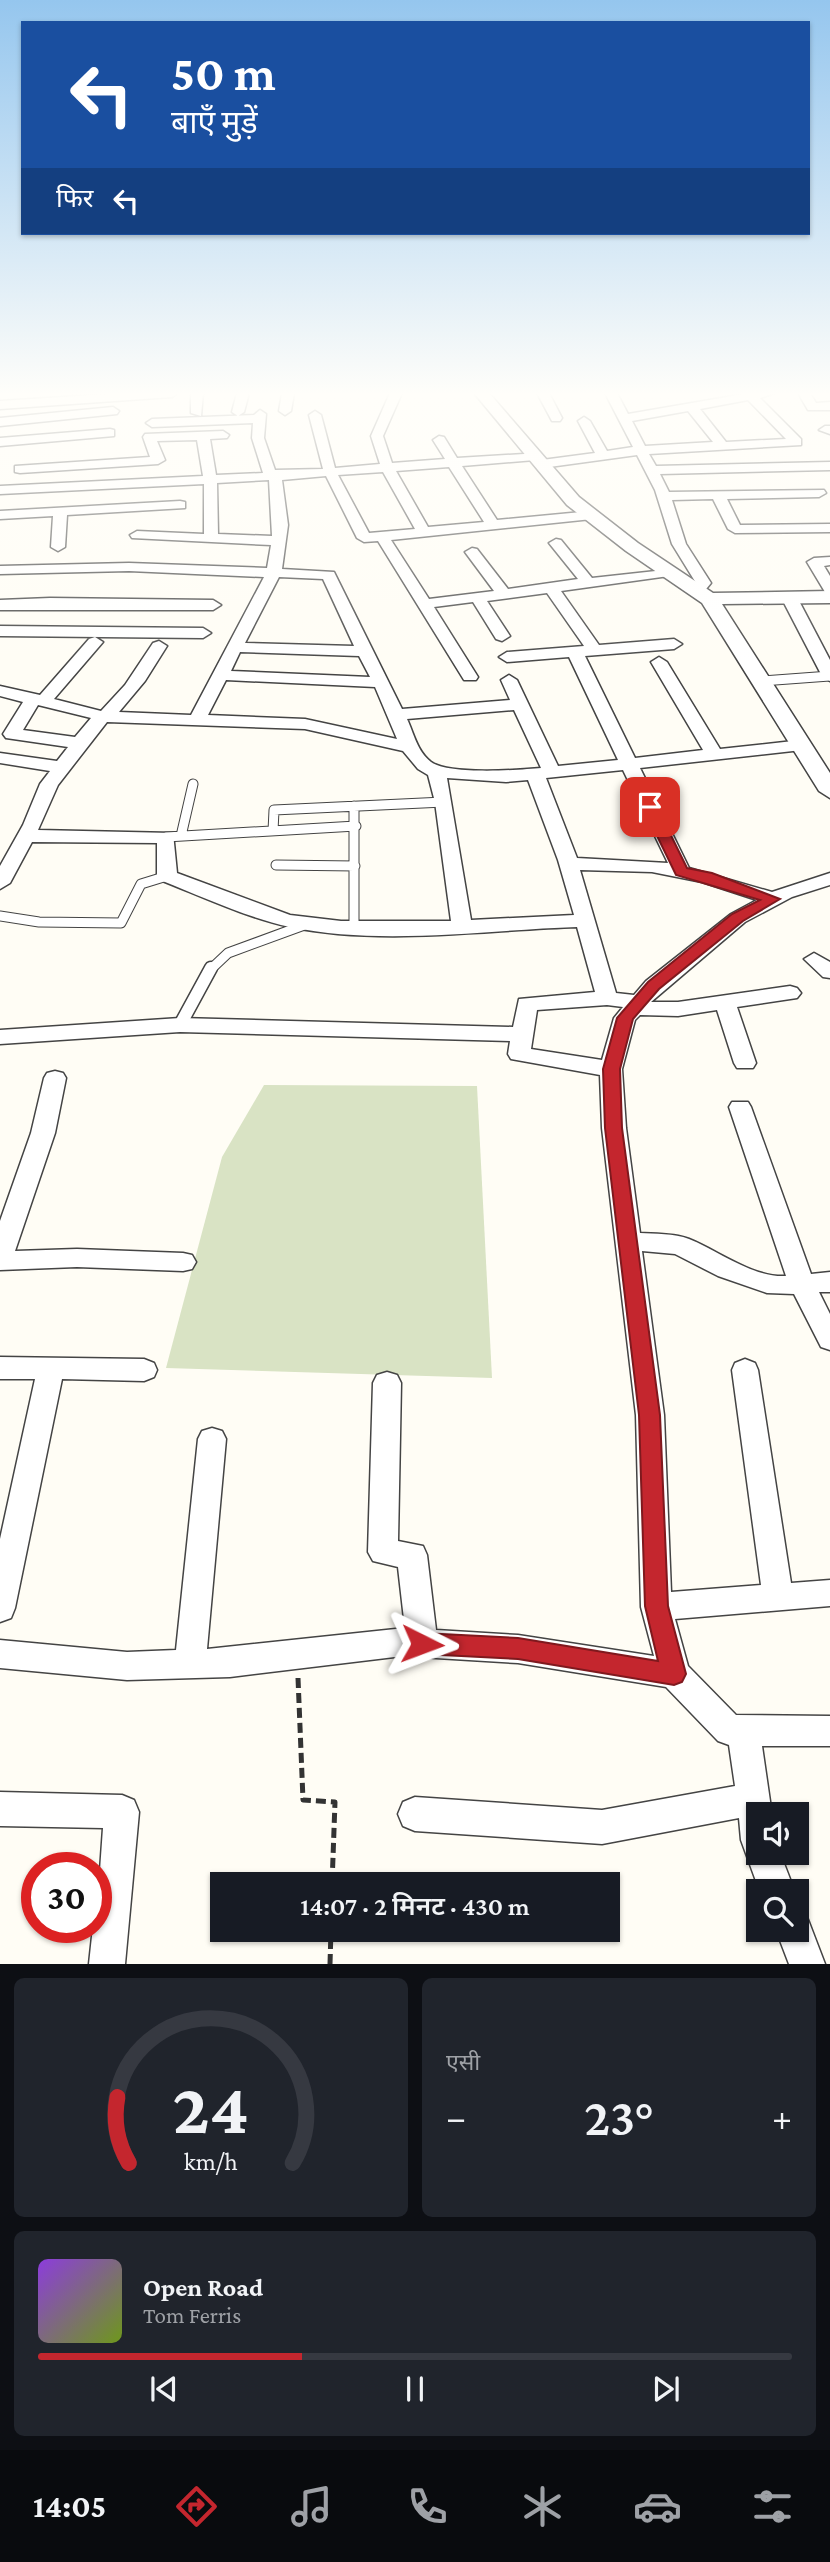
<!DOCTYPE html>
<html lang="hi">
<meta charset="utf-8">
<style>
body{margin:0;font-family:"Crimson Pro","Noto Sans Devanagari",serif;background:#20242c;color:#f1f3f6;height:100vh;display:flex;flex-direction:column;font-size:26px;white-space:nowrap}
*{box-sizing:border-box;margin:0}
p{font-size:23px;color:#9ea1a6}
.icon{flex:none;width:38px;height:38px;fill:none;stroke:currentColor;stroke-width:2;stroke-linecap:round;stroke-linejoin:round}
.map{position:relative;height:1964px;overflow:hidden}
.panel{display:flex;flex-direction:column;gap:14px;padding:14px;background:#0d0f14;flex:1}
.panel>*{flex:none}
.banner{position:absolute;left:21px;top:21px;width:789px;height:214px;border-radius:0px;box-shadow:0 2px 5px #0004;background:#1a4fa0;color:#fff;overflow:hidden}
.buttons{position:absolute;left:746px;top:1802px;display:grid;gap:14px}
.buttons a{display:grid;place-items:center;width:63px;height:63px;border-radius:0px;background:#171b24;box-shadow:0 2px 5px #0004;font-size:35px}
.speed{position:absolute;left:21px;top:1852px;display:flex;gap:14px;font-size:35px;font-weight:700;text-align:center}
.speed>*{display:grid;place-content:center;width:91px;height:91px;border-radius:50%;background:#171b24;box-shadow:0 2px 5px #0004;line-height:1}
.speed .limit{border:10px solid #d22;background:#fff;color:#111}
.pin{position:absolute;display:grid;place-items:center;width:60px;height:60px;color:#fff;margin:-30px;border-radius:14px;box-shadow:0 4px 10px #0006}
.me{position:absolute;width:77px;margin:-38px;rotate:93deg;stroke-linejoin:round;filter:drop-shadow(0 0 5px #0008)}
.turn{display:flex;align-items:center;gap:24px;height:147px;padding:0 35px;font-size:32px}
.turn .icon{width:91px;height:91px;stroke-width:2.5}
.turn b{display:block;font-size:49px;line-height:60px}
.then{display:flex;align-items:center;height:66px;padding:0 35px;background:#0003;gap:14px;font-size:26px}
.big{font-size:52px;font-weight:600;line-height:1.1}
.panel .card{flex:1;display:flex;flex-direction:column;justify-content:center;gap:10px;min-width:0;padding:0 24px;border-radius:10px;background:#20242c}
.panel .dial{align-items:center;gap:0}
.dial svg{height:182px;overflow:visible;fill:none;stroke:#363941;stroke-width:7;stroke-linecap:round;text-anchor:middle}
.dial text{fill:#f1f3f6;stroke:none}
.song{display:flex;align-items:center;gap:21px}
.cover{width:84px;height:84px;border-radius:10px;background:linear-gradient(135deg,hsl(270 70% 55%),hsl(80 70% 35%))}
.played{height:7px;border-radius:4px;background:linear-gradient(90deg,#c4262e 35%,#363941 35%)}
.keys{display:flex;justify-content:space-around;direction:ltr}
.heat{display:flex;justify-content:space-between;align-items:center;font-size:38px;direction:ltr}
.panel .tiles{flex:1;display:grid;gap:14px;grid-template-columns:1fr 1fr}
.card:last-child{grid-column:span 2}
.trip{position:absolute;left:210px;top:1872px;width:410px;height:70px;border-radius:0px;background:#171b24;box-shadow:0 2px 5px #0004;font-weight:600;line-height:70px;text-align:center}
.menu{display:flex;height:112px;justify-content:space-around;align-items:center;background:#090b0e;color:#9ea1a6}
.menu .icon{width:49px;height:49px}
.menu .selected{color:#c4262e}
.menu b{font-size:32px;color:#f1f3f6}
.map>svg:first-child{display:block}
.cemetery{fill:#d9e3c4}
.lines{fill:none;stroke-linecap:round;stroke-linejoin:round}
.service-far1-casing{stroke:#444;stroke-width:11}
.service-casing{stroke:#444;stroke-width:15}
.minor-casing{stroke:#444;stroke-width:3}
.tertiary-casing{stroke:#444;stroke-width:3}
.path{stroke:#333;stroke-width:5;stroke-dasharray:10 5;stroke-linecap:butt}
.service-far1{stroke:#fff;stroke-width:9}
.service{stroke:#fff;stroke-width:12}
.minor{fill:#fff;fill-rule:evenodd}
.tertiary{fill:#fff;fill-rule:evenodd}
.route{fill:#c4262e;stroke:#7f191e;stroke-width:2}
</style>
<div class="map">
<svg width="830" height="1964" viewBox="0 0 830 1964">
<rect width="100%" height="100%" fill="#fffdf5"/>
<path class="cemetery" d="M264 1085 477 1086 492 1378 166 1368 222 1157Z"/>
<g class="lines">
<g class="service-far1-casing">
<path id="service-far1" d="M761 681 830 676
M354 806V925
M273 831 274 810 444 802
M181 836 193 784
M166 837 356 826
M276 865 355 866
M0 916 39 922 121 923 141 884 167 876
M210 970 228 953 307 924"/>
</g>
<g class="service-casing">
<path id="service" d="M180 1025 211 968"/>
</g>
<g class="minor-casing">
<path id="minor" d="M124 393H178L172 397 0 409V401Z
M191 393H203L201 416 191 413Z
M237 393H249L244 412 238 416 232 412Z
M282 393H294L291 411 285 415 279 411Z
M390 393H402L383 436 392 463 445 459 433 440 439 436 444 437 457 458 540 453V459L535 460 462 466 497 520 592 511 599 515 592 519 391 540 429 599 494 591 465 552 472 548 477 549 508 589 578 579 549 543 556 539 561 540 592 578 674 569 676 572 669 576 561 591 599 645 674 639 682 644 674 649 585 656 635 758 703 750 651 662 659 657 667 662 720 749 802 740 811 745 802 750 640 768 689 868 772 892 830 873V885L792 897 745 922 651 1002H678L790 986 797 988 801 993 797 998 737 1007 756 1063 753 1068H737L734 1063 717 1010 678 1016 640 1015 635 1020 622 1069 626 1128 640 1233C655 1234 674 1233 689 1239 719 1251 753 1278 786 1276L729 1107 732 1102H748L751 1107 811 1274 830 1272V1292H819L830 1314V1350L821 1347 794 1294 767 1293 718 1276 675 1254 642 1251 664 1415 671 1592 761 1585 732 1370 735 1363 745 1359 755 1363 758 1370 791 1583 830 1580V1606L675 1619 688 1666 736 1715 830 1716V1746H762L772 1815H758V1853H780L795 1892H760L741 1840 739 1818 602 1844 415 1831 403 1826 398 1814 403 1802 415 1797 602 1810 735 1786 729 1745 718 1741 666 1687 518 1663 403 1656 230 1677 127 1680 0 1668V1640L127 1652 176 1650 198 1439 202 1431 212 1428 222 1431 226 1439 207 1649 405 1628 398 1567 373 1561 368 1552 373 1383 377 1375 387 1372 397 1375 401 1383 398 1541 423 1546 427 1555 436 1630 518 1635 654 1656 641 1607 636 1415 602 1128 600 1075 511 1059 508 1054 510 1041 180 1032 0 1044V1030L180 1018 513 1027 519 999 595 992 577 927C484 930 382 946 290 927 245 917 203 897 160 880L157 876V843L32 842 10 883 0 889V866L23 825 40 784 50 771 0 763V753L57 761 68 747 6 738 3 734 23 702 0 696V686L40 695 89 639 95 637 103 642 54 699 101 711 125 685 153 643 159 641 167 646 145 681 119 712 191 715 264 577 129 571 0 574V566L129 563 267 568 271 545 132 538 130 535 137 531 204 534V484L0 494V486L203 476 197 440 157 441 165 460 158 464 20 473 15 472V466L150 457 143 437 145 434 223 431 229 435 227 438 210 439 216 475 263 473 252 438 253 423 152 427 146 423 152 419 254 415 260 410 266 414 264 438 275 470 323 469 309 415 315 411 321 415 335 468 380 464 371 436ZM449 467 484 522 428 527 396 471ZM383 472 415 529 369 533 338 475ZM326 476 357 538 364 542 378 541 464 680H476L478 677 434 607 473 602 496 639 502 641 510 636 487 601 547 593 584 646 507 652 499 657 507 662 569 657 618 760 558 766 517 680 509 675 501 680 510 700 402 709 334 572 282 569 288 525 282 480ZM269 480 272 536 218 534 217 483ZM279 577 323 579 354 646 245 643ZM240 652 359 656 370 677 231 671ZM226 680 375 687 397 739 305 719 208 715ZM38 705 91 718 75 737 23 730ZM514 710 541 768C519 770 449 775 431 762 417 751 414 734 407 719ZM107 722 305 729 403 751 418 769 428 775 435 802 451 921H341L290 915 177 873 173 833 38 830 58 785ZM623 770 668 863 577 858 546 778ZM447 778 506 782 528 780 558 860 574 915 471 920ZM580 870 652 872 702 882 757 900 731 914 646 981 634 995 616 993ZM607 1005 623 1007 614 1018 602 1060 531 1049 537 1010Z
M537 393H549L562 418 560 421H552Z
M605 393H617L628 414 750 393H775L760 398 801 439V445L649 454 656 466 830 462V470L660 474 669 492 824 490 826 493 819 497 727 499 740 525 830 524V532L735 533 728 529 713 499 672 500 686 544 711 583 702 594H692L689 591 696 583 672 544 655 490 637 455 542 468 535 464 542 460 595 453 578 421 584 417 590 421 607 451 633 447ZM748 400 786 439 726 442 700 409ZM688 411 713 442 645 446 632 421Z
M798 393H810L816 403 830 402V410H808Z
M113 407 119 411 117 414 0 426V418Z
M825 426H830V434L819 430Z
M110 429 114 430V436L0 446V438Z
M180 501 185 502V508L67 515 65 547 58 551 51 547 53 516 0 519V511Z
M830 557V565L824 566 830 576V594L825 592 807 562 814 558Z
M790 594 798 599 830 660V681L822 676 782 599Z
M50 598 213 600 221 605 213 610H0V600Z
M0 626 203 628 211 633 203 638 0 636Z
M814 953 830 962V978L823 977 804 959Z
M55 1071 63 1073 66 1078 55 1133 15 1251 77 1249 183 1253 192 1255 196 1262 192 1269 183 1271 77 1267 0 1270V1221L31 1133 44 1078 47 1073Z
M0 1357 144 1359 154 1363 157 1370 154 1377 144 1381 62 1379 15 1608 11 1618 0 1622V1539L35 1379H0Z
M0 1792 122 1795 134 1800 139 1812 125 1964H89L93 1927H96L103 1828 0 1826Z
M796 1913 807 1917 825 1964H789L776 1930H796Z"/>
</g>
<g class="tertiary-casing">
<path id="tertiary" d="M474 393H489L579 497 638 543 713 593 830 591V603L722 604 830 773V798L819 791 702 603 626 551 567 505Z"/>
</g>
<path class="path" d="M298 1678 303 1800 335 1802 332 1885
M330 1964 331 1930"/>
<use href="#service-far1" class="service-far1"/>
<use href="#service" class="service"/>
<use href="#minor" class="minor"/>
<use href="#tertiary" class="tertiary"/>
</g>
<linearGradient id="sky" x2="0" y2="1"><stop stop-color="#95c6ee"/><stop offset="0.59" stop-color="#fffefa"/><stop offset="1" stop-color="#fffefa" stop-opacity="0"/></linearGradient>
<rect width="830" height="668" fill="url(#sky)"/>
<path class="route" d="M650 803 657 807 687 868 712 873 780 899 743 921 659 989 633 1019 620 1069 622 1128 660 1415 668 1606 686 1674 682 1682 674 1685 518 1659 422 1654 414 1651 411 1644 414 1636 422 1633 518 1638 658 1661 645 1606 639 1415 605 1128 603 1069 617 1018 648 982 732 914 760 900 676 875 643 807Z"/>
</svg>
<div class="buttons">
<a><svg class="icon" aria-label="sound" viewBox="0 0 24 24"><path d="M4 9h4l5-4v14l-5-4H4zM17 9q2 3 0 6"/></svg></a>
<a><svg class="icon" aria-label="search" viewBox="0 0 24 24"><circle cx="10" cy="10" r="6"/><path d="M15 15l6 6"/></svg></a>
</div>
<div class="speed"><div class="limit">30</div></div>
<div class="pin" style="left:650px;top:807px;background:#d93025"><svg class="icon" aria-label="arrive" viewBox="0 0 24 24"><path d="M6 21V4h12l-3 4 3 4H6"/></svg></div>
<svg class="me" style="left:422px;top:1644px" viewBox="-20 -20 40 40"><path d="M0-17L14 15 0 8-14 15z" fill="#c4262e" stroke="#fff" stroke-width="4"/></svg>
<div class="trip">14:07 · 2 मिनट · 430 m</div>
<div class="banner">
<div class="turn"><svg class="icon" aria-label="left" viewBox="0 0 24 24"><path d="M17 20v-9H6M10 6l-5 5 5 5"/></svg><div><b>50 m</b>बाएँ मुड़ें</div></div>
<div class="then">फिर<svg class="icon" aria-label="left" viewBox="0 0 24 24"><path d="M17 20v-9H6M10 6l-5 5 5 5"/></svg></div>
</div>
</div>
<section class="panel">
<div class="tiles">
<div class="card dial"><svg viewBox="0 0 100 80">
<path d="M14 69A42 42 0 1 1 86 69"/>
<path d="M14 69A42 42 0 0 1 9 40" stroke="#c4262e"/>
<text x="50" y="56" font-size="32" font-weight="700">24</text>
<text x="50" y="72" font-size="11">km/h</text>
</svg></div>
<div class="card"><p>एसी</p>
<div class="heat"><a>−</a><b class="big">23°</b><a>+</a></div>
</div>
<div class="card">
<div class="song"><i class="cover"></i><div><b>Open Road</b><p>Tom Ferris</p></div></div>
<div class="played"></div>
<div class="keys"><svg class="icon" aria-label="previous" viewBox="0 0 24 24"><path d="M18 5L8 12l10 7zM5 5v14"/></svg><svg class="icon" aria-label="pause" viewBox="0 0 24 24"><path d="M8 5v14M16 5v14"/></svg><svg class="icon" aria-label="next" viewBox="0 0 24 24"><path d="M6 5l10 7-10 7zM19 5v14"/></svg></div>
</div>
</div>
</section>
<nav class="menu">
<b>14:05</b>
<svg class="icon selected" aria-label="directions" viewBox="0 0 24 24"><path d="M12 3l9 9-9 9-9-9zM9 14v-3h6M13 9l2 2-2 2"/></svg>
<svg class="icon" aria-label="music" viewBox="0 0 24 24"><path d="M9 18V5l10-2v13"/><circle cx="6" cy="18" r="3"/><circle cx="16" cy="16" r="3"/></svg>
<svg class="icon" aria-label="phone" viewBox="0 0 24 24"><path d="M5 4h4l2 5-3 2q2 4 5 5l2-3 5 2v4C11 20 4 13 5 4z"/></svg>
<svg class="icon" aria-label="climate" viewBox="0 0 24 24"><path d="M12 3v18M4 7l16 10M4 17L20 7"/></svg>
<svg class="icon" aria-label="car" viewBox="0 0 24 24"><path d="M5 17H2v-5l4-1 3-4h7l3 4 3 1v5h-3M9 17h6M6 11h13"/><circle cx="7" cy="17" r="2"/><circle cx="17" cy="17" r="2"/></svg>
<svg class="icon" aria-label="filters" viewBox="0 0 24 24"><path d="M4 7h16M4 17h16"/><circle cx="9" cy="7" r="2"/><circle cx="15" cy="17" r="2"/></svg>
</nav>
